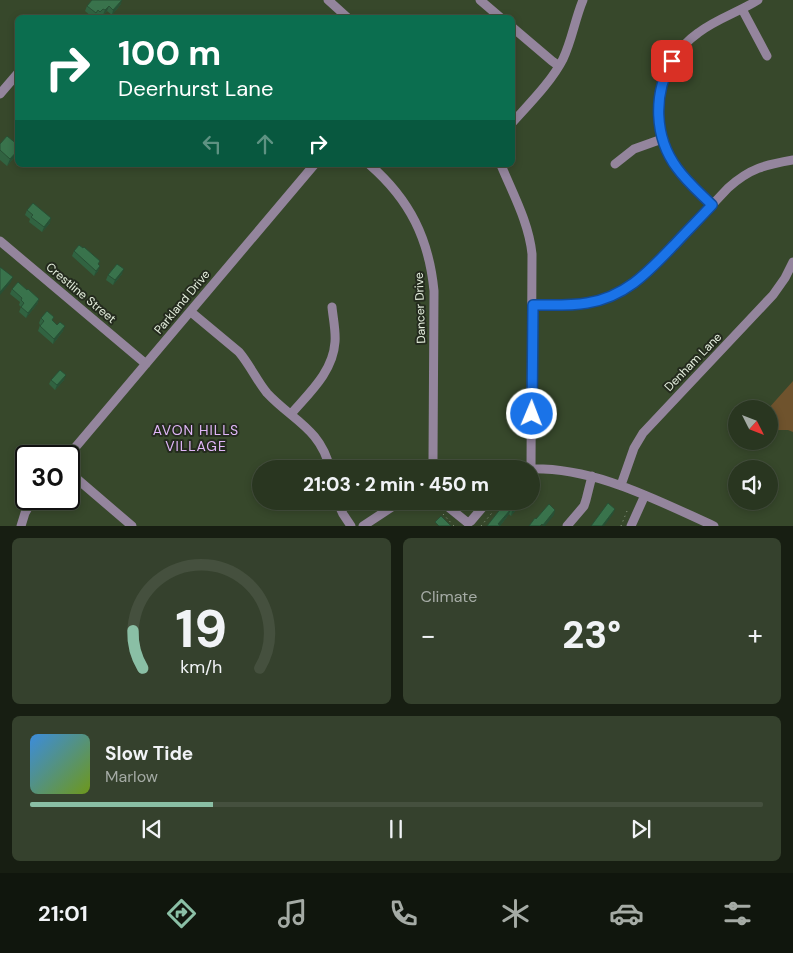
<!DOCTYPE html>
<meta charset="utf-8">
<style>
body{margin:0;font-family:"DM Sans",sans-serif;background:#35412d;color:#f1f3f6;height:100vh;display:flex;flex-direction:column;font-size:19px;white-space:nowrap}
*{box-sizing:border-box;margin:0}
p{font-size:16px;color:#a5aba5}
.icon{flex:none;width:28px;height:28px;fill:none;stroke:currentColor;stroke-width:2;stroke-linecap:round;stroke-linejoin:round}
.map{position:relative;height:526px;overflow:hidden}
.panel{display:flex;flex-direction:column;gap:12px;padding:12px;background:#171e12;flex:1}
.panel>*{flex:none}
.top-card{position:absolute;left:15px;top:15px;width:500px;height:152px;border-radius:8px;box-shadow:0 2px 8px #0003,0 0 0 1px #45503e;background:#0b6e4f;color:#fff;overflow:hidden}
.needle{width:32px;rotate:132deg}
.tools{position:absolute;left:728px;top:400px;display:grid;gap:10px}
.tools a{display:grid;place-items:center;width:50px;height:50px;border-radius:50%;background:#293620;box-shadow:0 2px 8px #0003,0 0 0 1px #45503e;font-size:25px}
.speed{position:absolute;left:15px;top:445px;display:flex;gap:10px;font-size:25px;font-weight:700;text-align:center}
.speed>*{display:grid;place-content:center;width:65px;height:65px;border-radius:50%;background:#293620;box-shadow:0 2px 8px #0003,0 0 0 1px #45503e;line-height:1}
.speed .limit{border:2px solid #111;border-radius:8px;background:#fff;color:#111}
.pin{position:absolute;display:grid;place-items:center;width:42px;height:42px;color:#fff;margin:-21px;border-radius:10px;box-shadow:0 2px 8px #0006}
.me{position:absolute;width:55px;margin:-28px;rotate:1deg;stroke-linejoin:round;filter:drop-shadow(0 0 4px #0008)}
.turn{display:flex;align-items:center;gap:18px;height:105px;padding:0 20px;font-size:22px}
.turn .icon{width:65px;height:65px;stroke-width:2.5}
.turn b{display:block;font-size:35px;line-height:42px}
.lanes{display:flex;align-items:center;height:48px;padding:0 20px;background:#0003;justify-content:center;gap:25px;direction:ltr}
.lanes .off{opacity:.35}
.big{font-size:38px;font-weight:800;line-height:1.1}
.panel .tile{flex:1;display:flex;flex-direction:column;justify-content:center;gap:8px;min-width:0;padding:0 18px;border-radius:8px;background:#35412d}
.panel .dial{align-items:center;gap:0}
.dial svg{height:130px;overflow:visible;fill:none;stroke:#45503e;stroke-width:7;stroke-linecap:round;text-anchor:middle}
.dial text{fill:#f1f3f6;stroke:none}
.song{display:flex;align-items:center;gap:15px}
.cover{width:60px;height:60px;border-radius:8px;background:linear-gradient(135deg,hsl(210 70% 55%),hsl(80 70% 35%))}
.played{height:5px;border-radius:2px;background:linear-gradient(90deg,#8abfa5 25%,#45503e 25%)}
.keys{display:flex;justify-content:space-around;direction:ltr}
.heat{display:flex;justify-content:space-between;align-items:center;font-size:28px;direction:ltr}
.panel .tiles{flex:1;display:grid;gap:12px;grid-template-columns:1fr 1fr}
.tile:last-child{grid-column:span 2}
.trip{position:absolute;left:252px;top:460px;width:288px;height:50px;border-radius:25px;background:#293620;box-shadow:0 2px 8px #0003,0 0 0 1px #45503e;font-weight:800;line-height:50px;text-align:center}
.tabs{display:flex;height:80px;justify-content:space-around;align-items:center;background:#10160d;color:#a5aba5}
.tabs .icon{width:35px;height:35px}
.tabs .on{color:#8abfa5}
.tabs b{font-size:22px;color:#f1f3f6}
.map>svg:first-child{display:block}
.green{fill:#6f532d}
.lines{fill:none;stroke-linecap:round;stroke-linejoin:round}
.path{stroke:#95a28c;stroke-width:1;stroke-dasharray:1 4;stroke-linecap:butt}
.minor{stroke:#94859d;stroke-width:9}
.wall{fill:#316341}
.shaded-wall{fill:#285035}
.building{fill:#39734c;stroke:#285035}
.route-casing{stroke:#114b97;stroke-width:12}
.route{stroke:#1a73e8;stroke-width:9}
.labels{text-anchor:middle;stroke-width:4;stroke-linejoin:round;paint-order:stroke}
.street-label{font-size:12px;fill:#e6f0df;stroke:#242b1e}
.neighbourhood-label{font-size:14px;letter-spacing:1px;fill:#e0b6f8;stroke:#242b1e}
</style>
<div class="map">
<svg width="793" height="526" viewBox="0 0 793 526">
<rect width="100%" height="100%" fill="#37482b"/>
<path class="green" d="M793 381V432L788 430H769L768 409Z"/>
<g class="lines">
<path class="path" d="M408 505 418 501
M443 514 454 526
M481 526 502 501
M621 526 627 511 629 512"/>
<path class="minor" d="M328 0 348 18
M480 0 501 18
M742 9 767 56
M512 27 552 61 559 66
M0 94 18 73
M512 123C529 104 552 81 563 59 572 40 575 19 583 0
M615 164 634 149 662 139
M370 165C410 200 429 239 434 291L433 459 434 469
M501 165C513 194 529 223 532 254L531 469
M712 205C699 192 683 179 673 163 647 121 657 62 698 33 716 19 739 12 758 0
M0 241 146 364
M533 305C551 305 569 306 587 303 628 297 653 267 680 239 696 222 712 205 728 188 750 168 765 165 793 160
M191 312 239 352C250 365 257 381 267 393 292 420 321 429 330 469
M291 414C309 393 333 372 335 342 336 331 333 318 332 307
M68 456 314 165
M526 469C593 466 654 499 714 526
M69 472 132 526
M621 485 634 448 643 433 773 295 785 278 793 262
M337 501 343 514 351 526
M447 506 468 523 471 521 488 501
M21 526 25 513 33 499
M363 526 401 501
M567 526 584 506 586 500 592 476
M631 526 645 495"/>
</g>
<path class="wall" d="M121 4 112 15 107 11 103 15 101 14 98 17 96 15 94 18H93L85 11 87 6Z
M0 144 17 154 7 166 0 160Z
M27 210 50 223 42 232 29 222 30 219 25 215Z
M74 251 99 265 98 271 94 276 72 256Z
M122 274 113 285 106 280 108 275Z
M12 289 39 299 37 304 26 318 19 312 21 307 19 305 20 302 10 294Z
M41 318 53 322 63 331 53 344 38 331 40 325 39 323Z
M51 380H64L55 390 49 384Z
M507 504 520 505 511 516 509 514 500 526Z"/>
<path class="shaded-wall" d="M122 0 121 4 112 15 113 10Z
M109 6 107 11 103 15 105 10Z
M18 150 17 154 7 166 10 159Z
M51 218 50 223 42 232 44 227Z
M100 266 98 271 94 276 96 271Z
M124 269 122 274 113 285 115 280Z
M13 277 11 282 0 295V292Z
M39 299 37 304 26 318 28 313Z
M65 326 63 331 53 344 54 339Z
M66 375 64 380 55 390 57 385Z
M521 501 520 505 511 516 512 511Z
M511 509 509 514 500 526 498 524Z
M615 509 613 514 604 526H602Z
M555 510 554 515 545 526H542Z"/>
<path class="building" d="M92 0H122L113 10 109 6 105 10 103 9 100 12 98 10 96 13 87 6Z
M7 136 18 145V150L10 159 0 150V144Z
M33 203 51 218 44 227 31 217 33 215 27 210Z
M79 245 83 248 84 247 100 261 98 264 100 266 96 271 74 251Z
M117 264 124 269 115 280 108 275Z
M0 267 13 277 0 292Z
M18 282 27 290 28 289 39 299 28 313 21 307 24 303 21 300 22 298 12 289Z
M47 311 54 317 52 320 57 325 60 322 65 326 54 339 40 326 44 321 41 318Z
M60 370 66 375 57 385 51 380Z
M509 501H521L512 511 511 509 498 524 500 525 499 526H487L505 503 507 504Z
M608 503 615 509 602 526H591Z
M549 504 555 510 543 525 542 524 540 526H529L535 518 536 519Z
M441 516 451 526H439L435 522Z"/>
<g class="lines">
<g class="route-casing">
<path id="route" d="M532 414 533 305C551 305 569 306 587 303 626 297 649 271 675 244 687 231 700 218 712 205 700 193 687 182 677 168 654 137 653 94 672 61"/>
</g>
<use href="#route" class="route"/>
</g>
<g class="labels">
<g class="street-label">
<text transform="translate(81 293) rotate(40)" y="4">Crestline Street</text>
<text transform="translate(182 302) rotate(-50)" y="4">Parkland Drive</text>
<text transform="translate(420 308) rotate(-92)" y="4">Dancer Drive</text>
<text transform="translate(693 362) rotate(-46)" y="4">Denham Lane</text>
</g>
<g class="neighbourhood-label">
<text x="196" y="435">AVON HILLS<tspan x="196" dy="16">VILLAGE</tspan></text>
</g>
</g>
</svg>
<div class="tools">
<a><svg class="needle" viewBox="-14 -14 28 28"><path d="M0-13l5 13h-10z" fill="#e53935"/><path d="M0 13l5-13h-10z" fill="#a5aba5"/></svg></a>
<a><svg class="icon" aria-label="sound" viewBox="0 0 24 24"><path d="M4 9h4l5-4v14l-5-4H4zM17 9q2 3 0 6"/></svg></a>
</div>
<div class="speed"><div class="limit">30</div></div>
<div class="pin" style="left:672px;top:61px;background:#d93025"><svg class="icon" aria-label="arrive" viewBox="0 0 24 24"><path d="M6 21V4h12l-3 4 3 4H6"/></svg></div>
<svg class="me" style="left:532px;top:414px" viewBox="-20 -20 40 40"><circle r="17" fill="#1a73e8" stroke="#fff" stroke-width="3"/><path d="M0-11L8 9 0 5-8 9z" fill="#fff"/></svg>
<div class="trip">21:03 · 2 min · 450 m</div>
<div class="top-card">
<div class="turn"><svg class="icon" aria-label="right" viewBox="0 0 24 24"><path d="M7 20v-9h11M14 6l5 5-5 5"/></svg><div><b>100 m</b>Deerhurst Lane</div></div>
<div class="lanes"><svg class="icon off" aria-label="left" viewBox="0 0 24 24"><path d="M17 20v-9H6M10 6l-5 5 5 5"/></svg><svg class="icon off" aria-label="ahead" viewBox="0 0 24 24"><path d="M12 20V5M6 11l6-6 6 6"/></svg><svg class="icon" aria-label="right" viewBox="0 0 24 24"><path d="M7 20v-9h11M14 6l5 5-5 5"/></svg></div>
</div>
</div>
<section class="panel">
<div class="tiles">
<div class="tile dial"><svg viewBox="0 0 100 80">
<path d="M14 69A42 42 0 1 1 86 69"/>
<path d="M14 69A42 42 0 0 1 8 46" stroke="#8abfa5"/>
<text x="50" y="56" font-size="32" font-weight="700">19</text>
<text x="50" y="72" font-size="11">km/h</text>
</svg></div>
<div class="tile"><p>Climate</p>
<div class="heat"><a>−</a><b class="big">23°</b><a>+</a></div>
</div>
<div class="tile">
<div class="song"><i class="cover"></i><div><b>Slow Tide</b><p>Marlow</p></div></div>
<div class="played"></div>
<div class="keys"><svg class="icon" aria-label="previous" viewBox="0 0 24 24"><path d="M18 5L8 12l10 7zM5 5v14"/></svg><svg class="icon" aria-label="pause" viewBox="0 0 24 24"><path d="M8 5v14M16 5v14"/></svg><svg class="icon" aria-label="next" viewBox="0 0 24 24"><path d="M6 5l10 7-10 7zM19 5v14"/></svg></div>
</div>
</div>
</section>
<nav class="tabs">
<b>21:01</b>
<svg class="icon on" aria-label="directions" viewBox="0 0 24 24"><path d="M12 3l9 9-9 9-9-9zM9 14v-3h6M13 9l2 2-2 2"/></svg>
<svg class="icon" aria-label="music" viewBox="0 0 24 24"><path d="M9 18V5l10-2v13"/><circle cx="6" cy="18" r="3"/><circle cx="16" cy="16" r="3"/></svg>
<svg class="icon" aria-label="phone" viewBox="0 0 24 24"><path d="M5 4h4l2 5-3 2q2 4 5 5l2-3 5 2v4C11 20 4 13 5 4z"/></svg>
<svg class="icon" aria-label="climate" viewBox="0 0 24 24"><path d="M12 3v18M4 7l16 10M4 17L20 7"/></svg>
<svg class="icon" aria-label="car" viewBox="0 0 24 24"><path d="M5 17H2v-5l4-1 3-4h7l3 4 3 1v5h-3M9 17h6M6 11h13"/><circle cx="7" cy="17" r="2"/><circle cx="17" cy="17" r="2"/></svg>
<svg class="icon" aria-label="filters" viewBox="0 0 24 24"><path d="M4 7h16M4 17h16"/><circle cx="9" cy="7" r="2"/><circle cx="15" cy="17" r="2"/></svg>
</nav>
